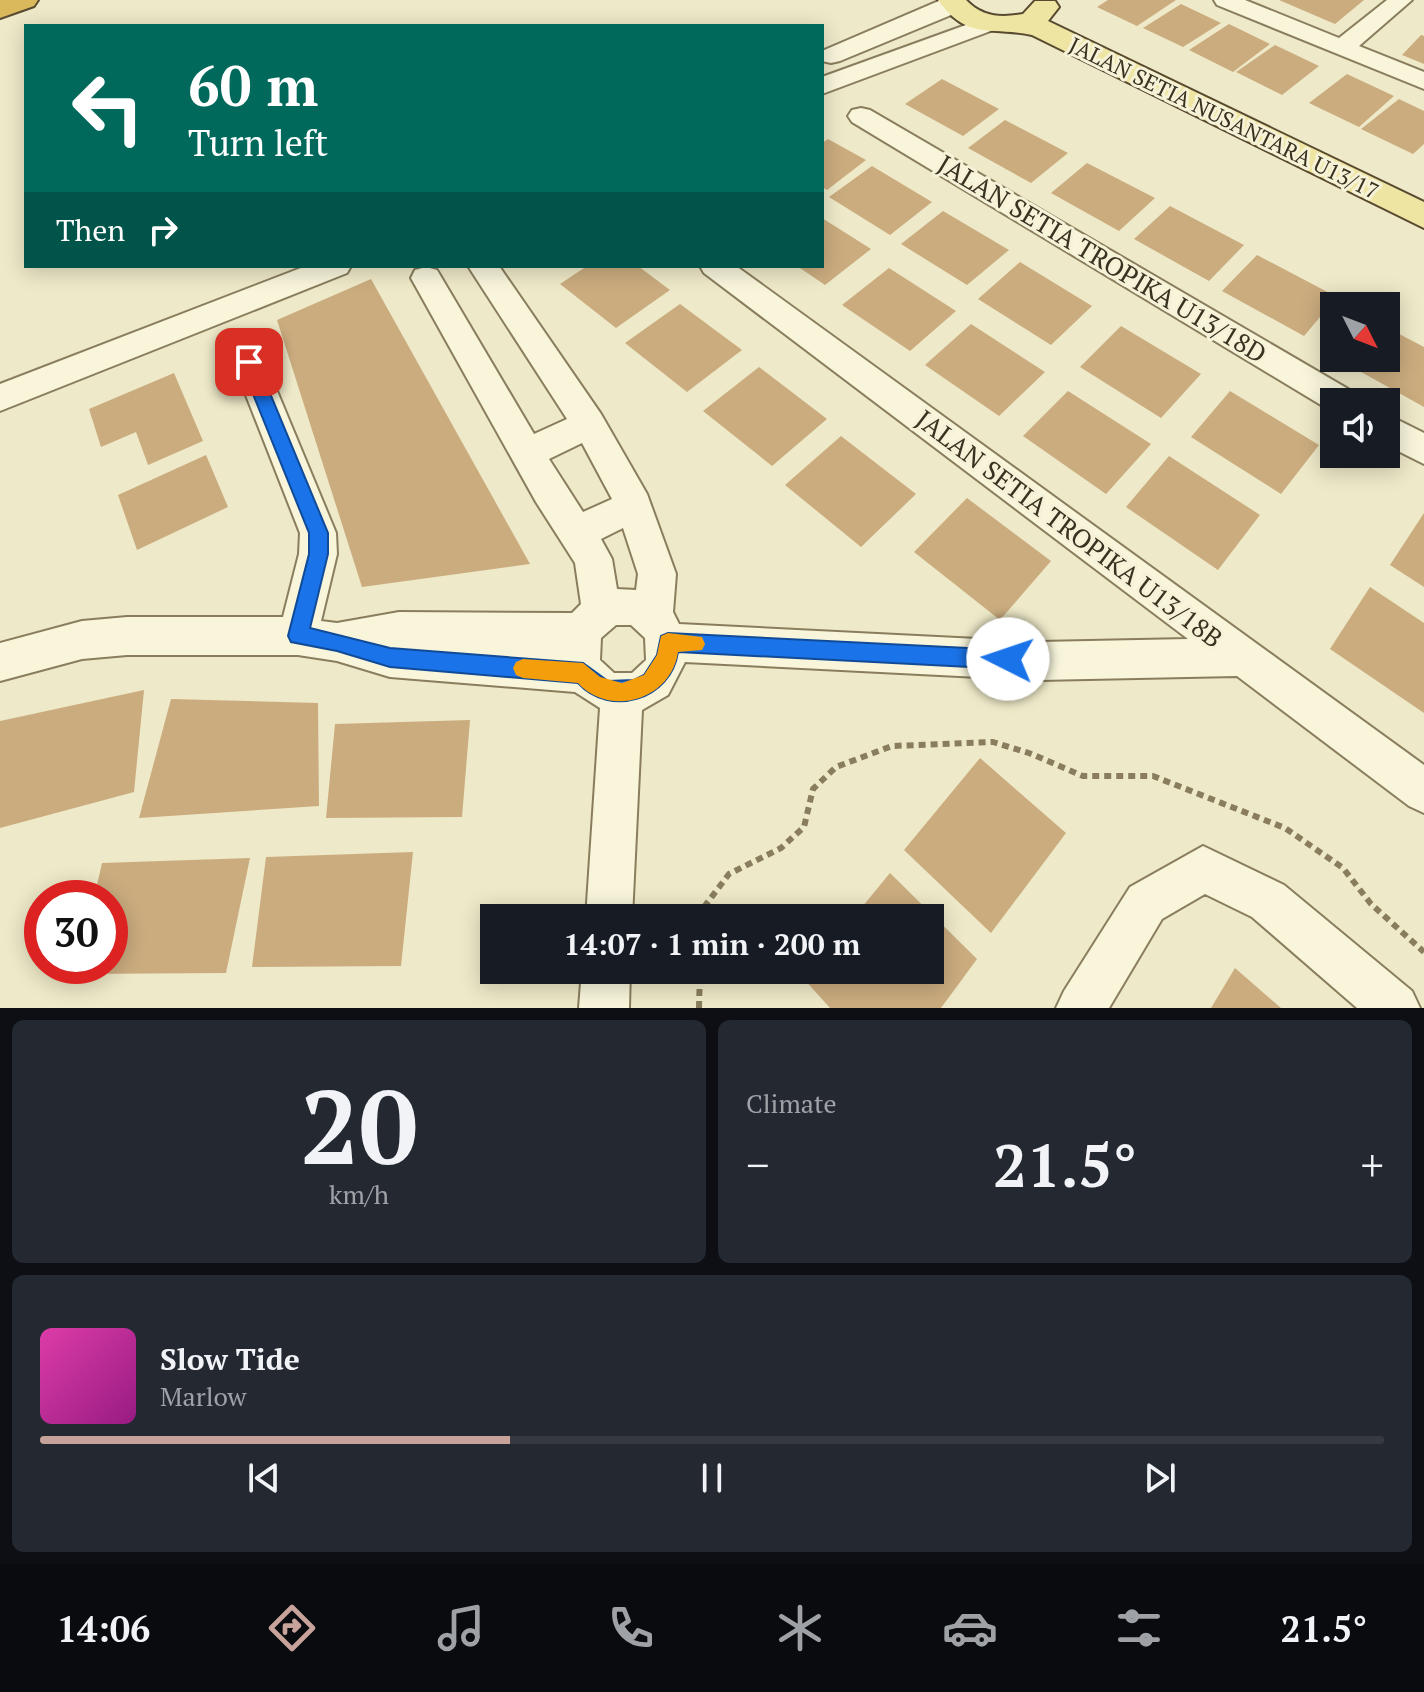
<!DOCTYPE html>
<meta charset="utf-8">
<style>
body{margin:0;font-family:"PT Serif",serif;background:#242831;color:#f1f3f6;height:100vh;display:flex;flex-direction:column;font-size:30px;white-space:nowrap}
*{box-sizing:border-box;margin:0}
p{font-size:26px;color:#9ea1a6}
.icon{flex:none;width:44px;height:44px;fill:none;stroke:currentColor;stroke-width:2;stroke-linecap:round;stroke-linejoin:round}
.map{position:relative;height:1008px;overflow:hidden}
.panel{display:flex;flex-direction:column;gap:12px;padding:12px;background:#0d0f14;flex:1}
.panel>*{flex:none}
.guide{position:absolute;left:24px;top:24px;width:800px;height:244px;border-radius:0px;box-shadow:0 4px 20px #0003;background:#00695c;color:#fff;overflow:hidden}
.needle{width:52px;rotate:132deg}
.fabs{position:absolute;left:1320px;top:292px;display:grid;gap:16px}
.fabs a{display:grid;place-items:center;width:80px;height:80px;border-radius:0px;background:#171b24;box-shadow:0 4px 20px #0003;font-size:40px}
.speed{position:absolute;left:24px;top:880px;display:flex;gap:16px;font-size:40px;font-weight:700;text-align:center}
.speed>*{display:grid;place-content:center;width:104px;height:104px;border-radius:50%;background:#171b24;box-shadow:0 4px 20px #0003;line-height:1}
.speed .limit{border:12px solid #d22;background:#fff;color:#111}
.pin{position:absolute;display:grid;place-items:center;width:68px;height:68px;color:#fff;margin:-34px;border-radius:16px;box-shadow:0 4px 12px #0006}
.me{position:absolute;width:88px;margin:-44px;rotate:274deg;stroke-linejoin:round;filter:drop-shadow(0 0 6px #0008)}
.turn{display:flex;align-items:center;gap:28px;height:168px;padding:0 32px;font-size:36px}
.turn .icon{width:104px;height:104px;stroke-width:2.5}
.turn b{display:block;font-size:56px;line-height:68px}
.then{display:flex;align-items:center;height:76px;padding:0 32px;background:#0003;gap:16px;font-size:30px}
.big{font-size:60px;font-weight:700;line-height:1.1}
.panel .tile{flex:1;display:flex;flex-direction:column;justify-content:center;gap:12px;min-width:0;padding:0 28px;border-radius:12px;background:#242831}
.panel .dial{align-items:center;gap:0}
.dial b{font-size:104px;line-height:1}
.song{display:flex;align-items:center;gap:24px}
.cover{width:96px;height:96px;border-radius:12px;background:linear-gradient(135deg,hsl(320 70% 55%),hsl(310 70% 35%))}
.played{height:8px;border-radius:4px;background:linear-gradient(90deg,#c8a39c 35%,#363941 35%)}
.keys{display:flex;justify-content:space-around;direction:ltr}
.heat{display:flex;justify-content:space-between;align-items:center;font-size:44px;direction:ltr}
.panel .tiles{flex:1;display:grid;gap:12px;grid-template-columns:1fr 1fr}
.tile:last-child{grid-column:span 2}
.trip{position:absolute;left:480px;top:904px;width:464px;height:80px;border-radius:0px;background:#171b24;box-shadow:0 4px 20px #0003;font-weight:700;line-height:80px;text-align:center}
.menu{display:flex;height:128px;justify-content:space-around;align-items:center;background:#090b0e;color:#9ea1a6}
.menu .icon{width:56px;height:56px}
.menu .on{color:#c8a39c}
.menu b{font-size:36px;color:#f1f3f6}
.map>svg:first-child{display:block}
.building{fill:#cbac7f}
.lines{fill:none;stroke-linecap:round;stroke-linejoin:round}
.minor-casing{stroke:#897d5d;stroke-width:4}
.major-casing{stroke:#584a31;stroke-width:4}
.highway-casing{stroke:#584a31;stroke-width:4}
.path{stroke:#897d5d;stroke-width:6;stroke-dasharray:7 5;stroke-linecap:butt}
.minor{fill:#f8f5db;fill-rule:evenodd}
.major{fill:#efe5a2;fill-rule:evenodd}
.highway{fill:#d9b95c;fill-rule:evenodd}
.route{fill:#1a73e8;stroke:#114b97;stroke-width:2}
.slow{fill:#f59e0b}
.labels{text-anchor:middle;stroke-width:6;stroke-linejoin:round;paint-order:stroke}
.far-street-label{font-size:22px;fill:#3a3220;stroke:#f5f2d8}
.street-label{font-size:26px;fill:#3a3220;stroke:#f5f2d8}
</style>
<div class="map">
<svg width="1424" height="1008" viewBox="0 0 1424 1008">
<rect width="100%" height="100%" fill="#eee9c8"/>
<path class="building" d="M1108 0H1176L1137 26 1097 7Z
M1279 0H1364L1335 24Z
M1181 4 1221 23 1183 47 1143 28Z
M1229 24 1270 44 1233 72 1189 50Z
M1421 35 1424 36V64L1402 55Z
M1275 45 1319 66 1282 95 1236 72Z
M1347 74 1394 96 1359 127 1309 103Z
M942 79 999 109 963 136 905 104Z
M1399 99 1424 111V144L1413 154 1361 129Z
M1005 120 1068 153 1031 183 968 148Z
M828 139 866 160 827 190 822 187V143Z
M1087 163 1155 198 1119 231 1051 193Z
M872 166 932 202 890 235 829 197Z
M1170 206 1244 245 1209 281 1134 239Z
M943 211 1009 250 967 285 901 244Z
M822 218 871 249 825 285 797 266H822Z
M1257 255 1337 297 1304 336 1222 291Z
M1020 262 1092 306 1051 345 978 299Z
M587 266H638L670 290 616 328 560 284Z
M889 268 956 311 910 351 842 305Z
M371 279 530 564 362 587 277 320Z
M680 304 742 350 687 392 625 343Z
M971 324 1045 372 999 416 925 365Z
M1121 326 1201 374 1161 418 1080 367Z
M1386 327 1424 347V407L1336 358H1386Z
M759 367 827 419 772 466 703 411Z
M174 373 203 441 148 465 136 432 101 447 89 409Z
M1068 391 1151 444 1106 494 1023 436Z
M1230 391 1319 445 1281 494 1191 437Z
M841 436 916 494 861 547 785 485Z
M206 455 228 507 137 550 118 495Z
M1169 456 1260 515 1218 570 1126 507Z
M967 498 1051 561 1000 620 914 552Z
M1424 513V587L1390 565Z
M1370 587 1424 623V713L1330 649Z
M144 690 134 792 0 828V721Z
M171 699 318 703 319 806 139 818Z
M470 720 462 817 326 818 335 724Z
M980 758 1066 833 991 933 904 850Z
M413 852 401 966 252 967 266 857Z
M250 858 226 973 77 974 79 966H110V898H94L102 863Z
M890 873 977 959 941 1008H830L803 978 810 970H930V918H853Z
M1235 968 1281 1008H1211Z"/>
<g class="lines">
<g class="minor-casing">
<path id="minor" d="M941 0 964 2 951 15 840 61 831 63 822 61V51Z
M1214 0H1245L1339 38 1387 0H1412L1359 46 1424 72V89L1217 5Z
M988 17 996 19 1000 24 996 29 822 94V77Z
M861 108 870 110 1355 393 1360 402H1334V412L1331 411 852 122 848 116 852 110Z
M306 266H351L347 273 0 411V384Z
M468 266H499L601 414 647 494 676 574 673 612 679 624 1039 642 1188 639 704 273 700 266H736L1424 765V813L1409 806 1237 676 1039 680 685 662 668 695 642 710 632 918H586L600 708 575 692 390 677 337 661 298 655H127L82 659 0 681V643L82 621 127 617H283L299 554 300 533 233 362 238 353 249 350 260 353 265 362 336 533 337 554 321 621 337 623 399 612 572 613 581 604 575 563 536 502 411 278 415 270 426 267 437 270 534 434 567 419ZM582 443 612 499 583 512 549 459ZM623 528 638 574 636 590 617 589 612 559 601 539ZM616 625H631L645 638 646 660 632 673H614L600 660 601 638Z
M1386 414 1424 433V464L1386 445Z
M1203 846 1284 885 1412 991 1420 1008H1357L1252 917 1205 894 1162 919 1109 1008H1056L1064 991 1130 887Z
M582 970H630L629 1008H579Z"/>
</g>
<g class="major-casing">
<path id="major" d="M938 0H966C982 17 1001 18 1023 14L1035 1H1055L1059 7 1048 21 1424 202V228L1032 35C991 26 967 41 938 0Z"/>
</g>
<g class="highway-casing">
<path id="highway" d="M0 0H38L34 6 0 18Z"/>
</g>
<path class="path" d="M701 918V911L729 874 781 848 804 827 813 789 836 767 892 746 993 742 1029 753 1083 776H1153L1285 828 1343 868 1371 904 1424 952
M699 1008 700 970"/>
<use href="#minor" class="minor"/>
<use href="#major" class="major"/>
<use href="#highway" class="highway"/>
</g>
<path class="route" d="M249 356 257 362 328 533V554L310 628 390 648 583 663 608 681 634 680 644 675 657 655 661 636 668 633 1008 650 1015 652 1018 659 1015 666 1008 669 678 652C671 700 610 718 578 683L390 667 337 651 291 642 288 636 309 554V533L240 362Z"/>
<path class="slow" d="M668 633 702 637 705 644 702 650 678 652C671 700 610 718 578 683L523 678 516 675 513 668 516 662 523 659 583 663 600 677 622 683 644 675 657 655 661 636Z"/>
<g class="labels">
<g class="far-street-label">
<text transform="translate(1224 118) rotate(26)" y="8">JALAN SETIA NUSANTARA U13/17</text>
</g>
<g class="street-label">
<text transform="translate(1102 259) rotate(31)" y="9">JALAN SETIA TROPIKA U13/18D</text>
<text transform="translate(1069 529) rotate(37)" y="9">JALAN SETIA TROPIKA U13/18B</text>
</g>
</g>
</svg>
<div class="fabs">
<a><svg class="needle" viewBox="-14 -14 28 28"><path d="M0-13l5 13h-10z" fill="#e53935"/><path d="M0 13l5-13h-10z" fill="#9ea1a6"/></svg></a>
<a><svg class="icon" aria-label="sound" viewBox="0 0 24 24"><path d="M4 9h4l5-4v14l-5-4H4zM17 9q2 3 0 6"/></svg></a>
</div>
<div class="speed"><div class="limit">30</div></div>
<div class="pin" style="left:249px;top:362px;background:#d93025"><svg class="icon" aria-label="arrive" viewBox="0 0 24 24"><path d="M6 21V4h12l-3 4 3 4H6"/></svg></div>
<svg class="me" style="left:1008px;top:659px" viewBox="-20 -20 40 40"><circle r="19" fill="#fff"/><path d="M0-13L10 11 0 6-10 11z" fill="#1a73e8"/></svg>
<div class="trip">14:07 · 1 min · 200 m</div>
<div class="guide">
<div class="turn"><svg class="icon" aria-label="left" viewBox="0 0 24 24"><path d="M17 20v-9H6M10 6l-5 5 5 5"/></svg><div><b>60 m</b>Turn left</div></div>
<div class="then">Then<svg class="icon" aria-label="right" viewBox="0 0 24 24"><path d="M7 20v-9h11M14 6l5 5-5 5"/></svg></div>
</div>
</div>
<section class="panel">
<div class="tiles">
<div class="tile dial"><b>20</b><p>km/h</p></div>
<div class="tile"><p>Climate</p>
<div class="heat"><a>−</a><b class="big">21.5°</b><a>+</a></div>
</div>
<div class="tile">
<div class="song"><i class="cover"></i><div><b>Slow Tide</b><p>Marlow</p></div></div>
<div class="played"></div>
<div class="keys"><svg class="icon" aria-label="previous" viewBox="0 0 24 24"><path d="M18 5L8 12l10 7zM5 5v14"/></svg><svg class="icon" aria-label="pause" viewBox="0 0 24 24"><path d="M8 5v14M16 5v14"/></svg><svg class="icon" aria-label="next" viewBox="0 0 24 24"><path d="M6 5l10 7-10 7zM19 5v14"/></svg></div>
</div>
</div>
</section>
<nav class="menu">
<b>14:06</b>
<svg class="icon on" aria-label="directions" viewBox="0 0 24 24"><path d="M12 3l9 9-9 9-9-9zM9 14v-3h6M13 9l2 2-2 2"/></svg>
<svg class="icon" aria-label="music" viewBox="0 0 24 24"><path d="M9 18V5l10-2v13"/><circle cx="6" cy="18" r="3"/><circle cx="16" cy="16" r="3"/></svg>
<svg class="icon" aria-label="phone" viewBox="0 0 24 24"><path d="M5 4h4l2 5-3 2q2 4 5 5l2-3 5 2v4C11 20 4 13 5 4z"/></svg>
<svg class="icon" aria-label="climate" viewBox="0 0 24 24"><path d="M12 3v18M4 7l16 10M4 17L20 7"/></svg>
<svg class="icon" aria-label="car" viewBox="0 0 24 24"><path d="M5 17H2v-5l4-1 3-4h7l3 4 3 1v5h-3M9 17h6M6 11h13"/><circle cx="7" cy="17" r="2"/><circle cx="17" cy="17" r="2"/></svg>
<svg class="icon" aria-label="filters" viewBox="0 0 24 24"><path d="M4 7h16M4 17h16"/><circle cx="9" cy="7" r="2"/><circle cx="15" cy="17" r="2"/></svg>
<b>21.5°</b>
</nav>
